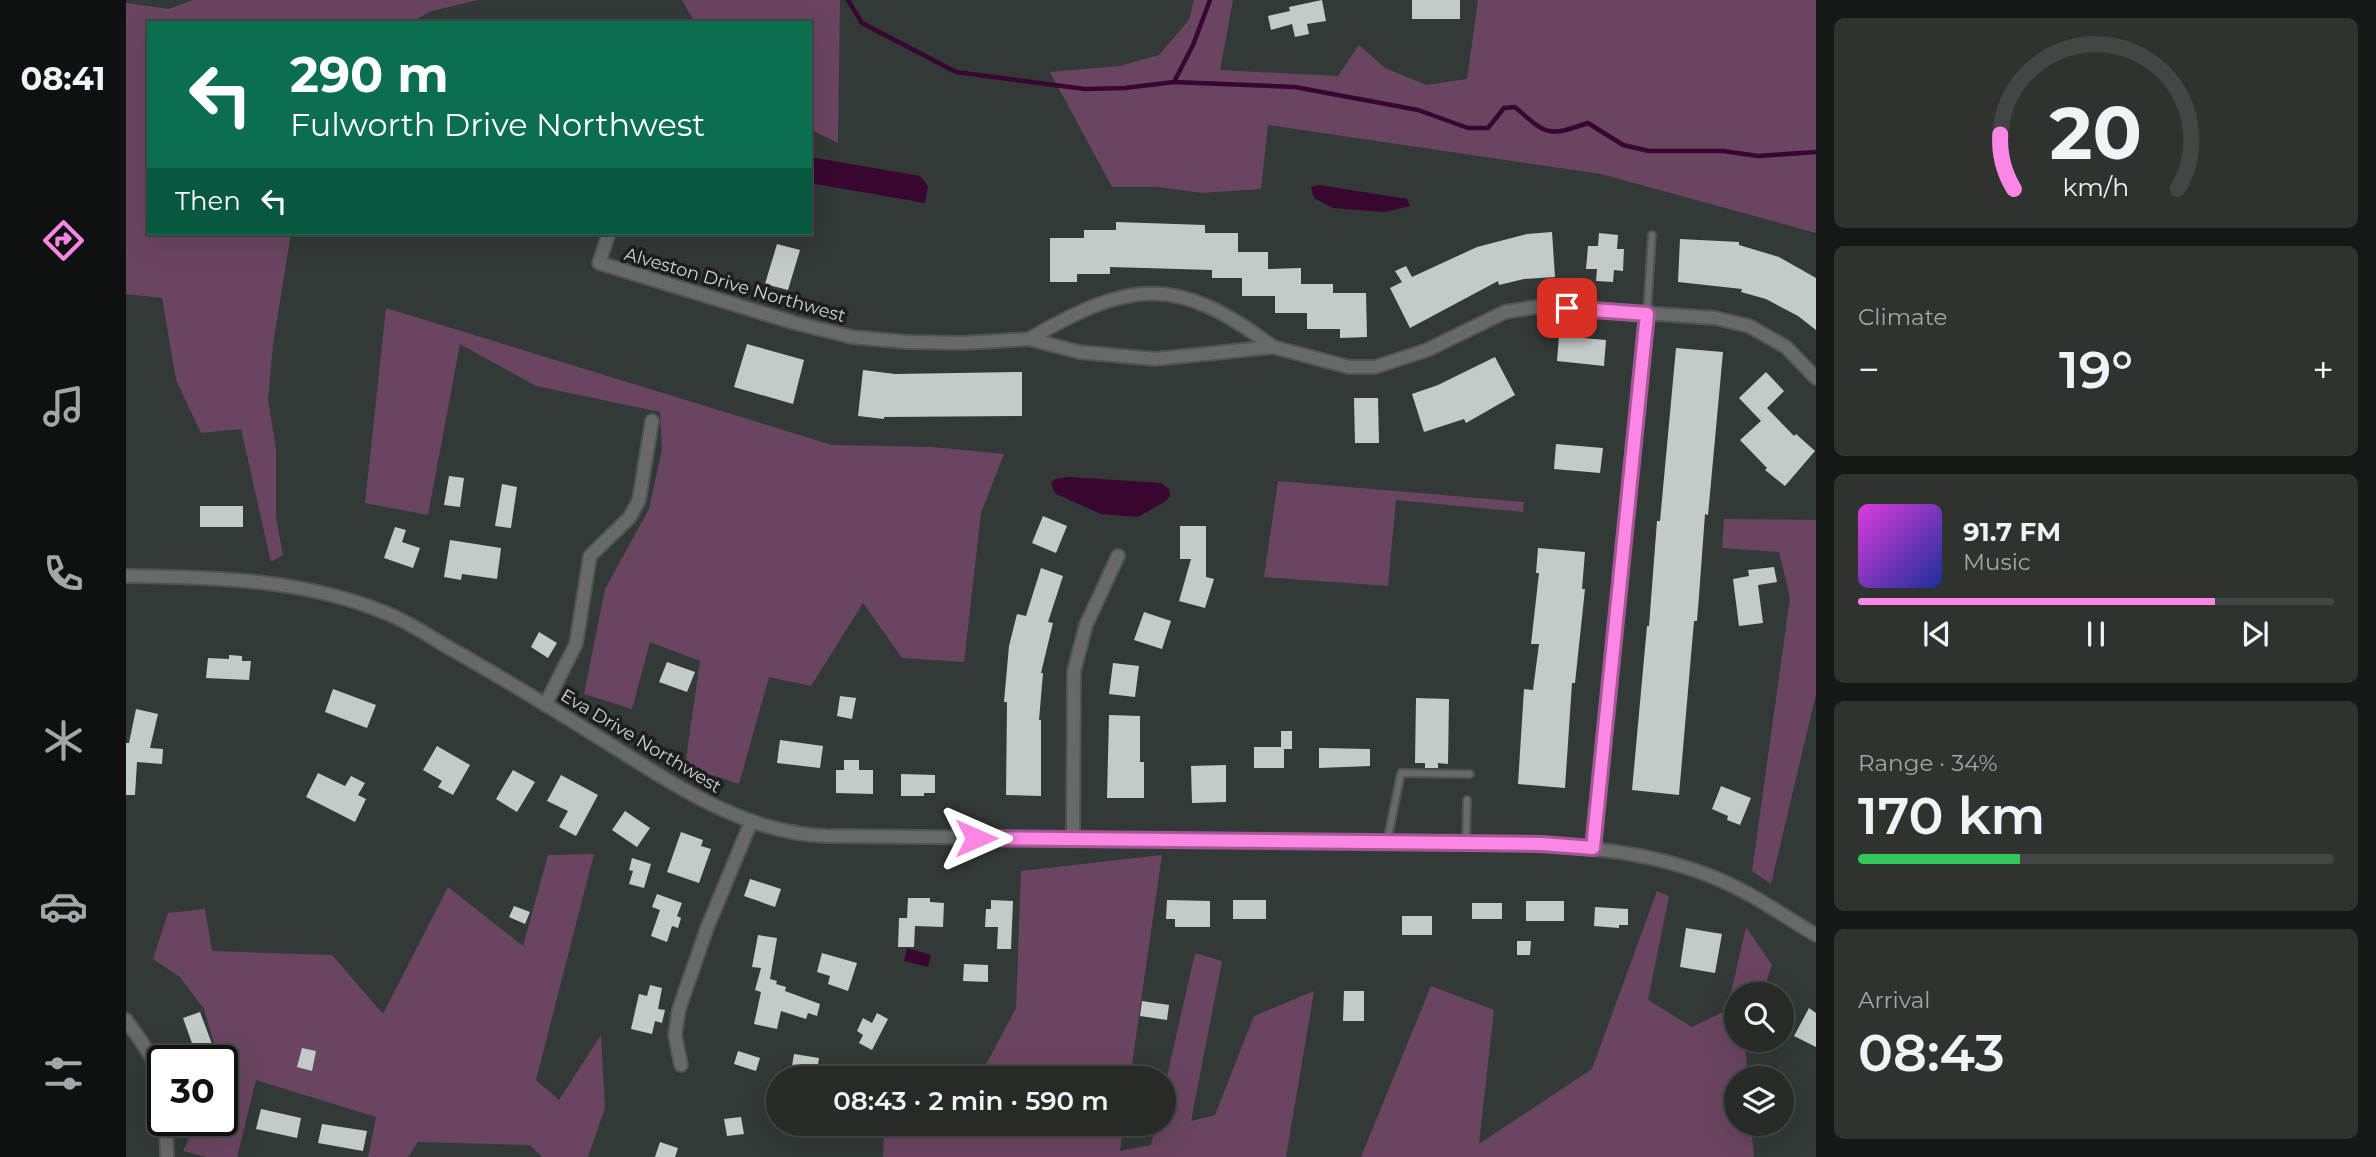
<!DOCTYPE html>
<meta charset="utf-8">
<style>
body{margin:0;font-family:Montserrat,sans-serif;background:#2e3330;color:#f1f3f6;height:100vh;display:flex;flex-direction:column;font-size:26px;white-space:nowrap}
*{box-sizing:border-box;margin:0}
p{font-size:23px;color:#a4a7a8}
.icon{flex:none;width:38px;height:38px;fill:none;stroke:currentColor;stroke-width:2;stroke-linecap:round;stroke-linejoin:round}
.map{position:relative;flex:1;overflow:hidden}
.details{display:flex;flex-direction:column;gap:18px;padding:18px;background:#151816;width:560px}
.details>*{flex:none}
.banner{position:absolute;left:21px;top:21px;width:665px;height:214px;border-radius:0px;box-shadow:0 7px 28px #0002,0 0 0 2px #424745;background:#0b6e4f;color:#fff;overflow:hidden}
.controls{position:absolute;left:1598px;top:982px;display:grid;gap:14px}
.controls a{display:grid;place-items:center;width:70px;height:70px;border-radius:50%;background:#262b28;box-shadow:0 7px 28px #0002,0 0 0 2px #424745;font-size:35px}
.speed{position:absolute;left:21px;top:1045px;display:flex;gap:14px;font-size:35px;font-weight:700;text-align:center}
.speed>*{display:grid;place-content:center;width:91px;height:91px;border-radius:50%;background:#262b28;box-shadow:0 7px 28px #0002,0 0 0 2px #424745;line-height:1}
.speed .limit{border:4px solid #111;border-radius:10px;background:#fff;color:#111}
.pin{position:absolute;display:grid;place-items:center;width:60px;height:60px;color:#fff;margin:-30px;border-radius:14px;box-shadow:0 4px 10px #0006}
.me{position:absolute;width:77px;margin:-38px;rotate:90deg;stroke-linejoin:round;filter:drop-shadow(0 0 5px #0008)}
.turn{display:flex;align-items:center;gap:24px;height:147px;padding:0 28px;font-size:32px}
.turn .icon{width:91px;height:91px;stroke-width:2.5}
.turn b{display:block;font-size:49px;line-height:60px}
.then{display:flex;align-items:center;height:66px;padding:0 28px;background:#0003;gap:14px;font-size:26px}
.big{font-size:52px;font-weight:600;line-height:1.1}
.details .card{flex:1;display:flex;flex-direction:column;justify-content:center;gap:10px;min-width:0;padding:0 24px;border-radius:10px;background:#2e3330}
.details .dial{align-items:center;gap:0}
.dial svg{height:182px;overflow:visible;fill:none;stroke:#424745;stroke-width:7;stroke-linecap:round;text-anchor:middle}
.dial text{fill:#f1f3f6;stroke:none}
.song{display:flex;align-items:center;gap:21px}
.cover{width:84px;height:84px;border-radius:10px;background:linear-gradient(135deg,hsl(300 70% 55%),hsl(230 70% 35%))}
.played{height:7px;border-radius:4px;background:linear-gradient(90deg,#fc86e4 75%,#424745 75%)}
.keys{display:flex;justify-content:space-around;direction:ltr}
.heat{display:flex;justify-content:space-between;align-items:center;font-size:38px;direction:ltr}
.charge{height:10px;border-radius:5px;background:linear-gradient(90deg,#34c759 34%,#424745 0)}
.trip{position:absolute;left:640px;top:1066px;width:410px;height:70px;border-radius:35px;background:#262b28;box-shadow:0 7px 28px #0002,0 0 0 2px #424745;font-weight:600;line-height:70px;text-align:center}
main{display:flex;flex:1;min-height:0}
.tabs{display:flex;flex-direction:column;width:126px;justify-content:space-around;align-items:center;background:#0f1110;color:#a4a7a8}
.tabs .icon{width:49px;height:49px}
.tabs .on{color:#fc86e4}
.tabs b{font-size:32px;color:#f1f3f6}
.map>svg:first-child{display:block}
.green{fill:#6a4561}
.water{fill:#380631}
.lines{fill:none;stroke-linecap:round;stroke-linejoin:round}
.stream{stroke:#380631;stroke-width:4.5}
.building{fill:#c3cbc8}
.service-casing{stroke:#4f5552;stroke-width:10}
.minor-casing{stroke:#4f5552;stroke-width:16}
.service{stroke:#676a69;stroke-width:6}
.minor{stroke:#676a69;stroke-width:12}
.route-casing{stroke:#a45794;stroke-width:18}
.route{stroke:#fc86e4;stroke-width:12}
.labels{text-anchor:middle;stroke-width:7;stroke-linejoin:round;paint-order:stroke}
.street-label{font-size:18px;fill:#d1d5d3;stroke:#1c1f1e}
</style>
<main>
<nav class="tabs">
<b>08:41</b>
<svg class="icon on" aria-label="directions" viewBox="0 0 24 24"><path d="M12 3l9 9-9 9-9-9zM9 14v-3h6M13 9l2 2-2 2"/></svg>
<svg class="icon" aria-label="music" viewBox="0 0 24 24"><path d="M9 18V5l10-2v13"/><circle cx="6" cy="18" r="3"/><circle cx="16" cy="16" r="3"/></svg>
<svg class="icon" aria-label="phone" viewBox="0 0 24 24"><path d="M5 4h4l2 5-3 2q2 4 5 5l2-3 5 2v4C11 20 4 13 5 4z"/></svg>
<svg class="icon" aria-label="climate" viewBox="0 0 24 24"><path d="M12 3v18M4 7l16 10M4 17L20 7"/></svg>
<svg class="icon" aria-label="car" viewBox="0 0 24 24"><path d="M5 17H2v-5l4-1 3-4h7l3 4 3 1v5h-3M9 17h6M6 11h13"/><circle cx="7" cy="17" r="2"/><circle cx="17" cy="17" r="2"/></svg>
<svg class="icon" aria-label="filters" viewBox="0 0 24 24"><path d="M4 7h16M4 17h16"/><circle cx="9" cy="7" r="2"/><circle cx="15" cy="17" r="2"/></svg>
</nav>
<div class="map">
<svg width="1690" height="1157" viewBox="0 0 1690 1157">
<rect width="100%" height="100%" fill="#333936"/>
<path class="green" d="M67 0H352L306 11 283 23H23V233H165L147 345 142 399 150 449V518L157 555 145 562 115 429 75 433 50 380 36 298 0 294V3L43 9Z
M556 0H714L712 143 684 129V23H569Z
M1068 0H1107L1094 70 1212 76 1233 45 1259 68 1300 85 1341 79 1352 0H1690V233L1475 174 1142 125 1135 189 1076 193 1032 187H986L924 72 994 66 1033 55 1063 20Z
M260 308 706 445 806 447 878 454 855 513 838 662 776 658 737 603 685 686 643 677 613 784 559 766 574 661 524 642 506 709 458 694 479 589 523 509 536 450 534 412 410 386 334 344 302 515 239 503Z
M1152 481 1398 502 1397 512 1270 500 1262 586 1138 577Z
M1598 519 1690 520V694L1645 884 1626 871 1664 598 1653 552 1596 548Z
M468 854 410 1080 433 1100 475 1035 479 1108 462 1157H416L404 1145 292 1142 282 1157H242L250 1117 130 1080 111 1157H81L57 1151 72 1120H96V1060H93L78 1009 54 977 27 959 42 913 79 909 86 951 206 955 257 1014 322 887 397 946 422 855Z
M1036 855 1004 1078H853L890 1008 895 871Z
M1531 891 1543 896 1522 1000 1566 1027 1601 1010 1620 927 1646 965 1636 994H1610V1040H1621L1619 1045 1622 1078H1610V1124H1625L1628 1157H1235L1305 986 1368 1010 1353 1144 1466 1069Z
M1069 953 1096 961 1065 1121 1089 1115 1128 1016 1188 991 1160 1157H757L758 1136 821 1137 829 1124H998L994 1151 1025 1145 1030 1124H1038V1090Z"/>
<path class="water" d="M684 157 794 176 802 186 799 203 684 183Z
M1193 185 1281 199 1284 206 1258 212 1207 208 1188 198 1185 187Z
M943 477 1035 483 1043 489 1044 496 1040 501 1012 517 975 514 930 494 925 484 929 479Z
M781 948 805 955 802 967 778 961Z"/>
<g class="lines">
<path class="stream" d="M722 0 736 23 830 72 959 89 999 88 1048 82 1169 87 1292 110 1342 128H1362L1378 108 1389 107C1421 135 1421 137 1462 123L1497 145 1523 151H1597L1632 156 1690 152
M1048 82 1067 45 1084 0"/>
</g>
<path class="building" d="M1196 0 1200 21 1181 24 1183 34 1169 37 1166 24 1145 30 1142 16 1164 11 1163 7Z
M1286 0H1334V19H1286Z
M990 222 1079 225V233H1112V252H1142V269L1175 268V284H1207V293H1240L1241 337 1214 338V329H1181V313H1149V296H1116V278H1086V270L984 267V274H951V282H924V238H958V230H990Z
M1426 232 1429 277 1398 279 1373 285 1372 281 1284 328 1264 288 1276 282 1269 271 1280 266 1286 277 1351 247 1401 234Z
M1473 233 1492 235 1491 249H1498L1497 271 1488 270 1487 282 1470 281 1471 269H1460L1462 246H1472Z
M1554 239 1613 242V245L1653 257 1690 278V330L1672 316 1640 299 1615 292 1616 289 1552 282Z
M651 244 674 250 662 290 639 284Z
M1433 336 1480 340 1478 366 1431 361Z
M621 344 678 360 667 404 608 387Z
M1550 348 1597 352 1582 515 1579 514 1573 596 1571 621H1568L1553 795 1506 790 1521 626H1523L1531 521H1534Z
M1369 357 1389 395 1340 423 1338 419 1298 432 1286 394 1312 385Z
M737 370 769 374 896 372V416L758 417V419L732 416Z
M1640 372 1658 391 1641 408 1668 436 1670 434 1689 451 1659 486 1639 470 1641 468 1614 440 1635 421 1613 398Z
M1228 398H1252L1253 443H1229Z
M1430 444 1477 448 1474 473 1428 469Z
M323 476 338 478 334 507 318 505Z
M376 484 391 487 385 528 369 526Z
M74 506H117V527H74Z
M917 516 941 526 930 553 906 543Z
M1054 526H1080V577L1088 579 1079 608 1053 601 1065 559H1054Z
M269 527 280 530 276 542 294 548 287 568 258 558Z
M324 540 375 548 371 579 336 574 335 580 318 577Z
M1412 548 1459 552 1456 589H1459L1449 683H1446L1439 788 1392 784 1398 689 1407 690 1413 644H1405L1413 573H1410Z
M1648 567 1651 582 1632 585 1637 623 1613 626 1607 579 1623 576 1622 570Z
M915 568 937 576 922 622 927 623 915 673H917L913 720H915V796L880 795 881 702H878L883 646 891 614 900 616Z
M1018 612 1045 621 1036 649 1008 640Z
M413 632 431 643 422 658 405 647Z
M103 655 116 656V661H125L123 680 80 678 82 658 103 659Z
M541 662 569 672 561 692 533 682Z
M987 663 1013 666 1009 697 983 694Z
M207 689 250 705 241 728 199 712Z
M714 696 730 698 726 719 711 716Z
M1290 698 1323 699 1322 764 1312 763V768H1299V763H1289Z
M10 709 32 714 24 748 37 749 36 764 11 762 9 795H0V743H3Z
M983 715 1014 716V762H1018V798H981Z
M1155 731H1166V749H1158V768H1128V747H1155Z
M654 740 697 746 694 768 651 763Z
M311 746 344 765 327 795 312 787 316 781 297 770Z
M1193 748 1244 749V766L1193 768Z
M718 760H733V770H747V794L710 793V770H718Z
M1100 765V802L1066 803 1065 766Z
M387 770 409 782 391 812 370 799Z
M192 773 219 786 225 776 239 783 232 795 240 799 229 822 180 797Z
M775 774 809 775V793H798V796H775Z
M435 775 472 795 450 836 433 827 442 811 421 801Z
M1595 786 1625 798 1614 825 1601 820 1602 816 1586 809Z
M499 811 524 828 511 847 486 830Z
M555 832 577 840 575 846 585 849 573 883 541 872Z
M506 858 525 864 518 888 503 884 507 871 503 870Z
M624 879 655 889 649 907 618 896Z
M531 894 556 903 551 916 555 918 552 928 546 926 541 942 525 936 534 910 526 907Z
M782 898H804V902L818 903 817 927 789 926 788 947H772L773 918H781Z
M865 900 887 901 885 949H871L872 927H859L860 909H865Z
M1041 900 1084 901V927H1049V919H1040Z
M1107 900H1140V919H1107Z
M1400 901H1438V921H1400Z
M1346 903H1376V919H1346Z
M388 906 404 912 399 924 383 917Z
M1469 907 1502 909V925H1493V928L1468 926Z
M1276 916H1306V935H1276Z
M1560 928 1596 934 1589 973 1554 967Z
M632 935 651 938 644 979 651 981 650 984 660 987 659 991 694 1004 691 1016 682 1013 680 1019 655 1011 651 1029 628 1024 635 992 629 990 635 968 626 967Z
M1391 941H1405L1404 955H1391Z
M696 953 731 963 722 991 702 984 704 976 691 972Z
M838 964 862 965V982L837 981Z
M524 985 536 988 532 1009 539 1010 536 1023 529 1021 526 1034 505 1029 513 994 521 996Z
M1218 991H1238V1021H1217Z
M1016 1001 1043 1005 1041 1020 1014 1016Z
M1683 1008 1690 1013V1047L1668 1036Z
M74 1012 92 1060H72L57 1018Z
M751 1013 762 1019 746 1050 733 1043 737 1035 731 1031 737 1018 746 1023Z
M176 1048 190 1051 186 1071 171 1067Z
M612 1051 634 1058 630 1071 608 1064Z
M668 1054 693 1058 690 1078H664Z
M135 1109 175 1118 171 1138 130 1129Z
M615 1117 618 1134 601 1136 598 1119Z
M196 1124 241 1131 237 1151 192 1143Z
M534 1142 552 1148 549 1157H529Z"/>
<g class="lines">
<g class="service-casing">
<path id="service" d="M1521 314 1526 235
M1261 842 1275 773 1344 774
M1340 843 1341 800"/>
</g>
<g class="minor-casing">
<path id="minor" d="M483 233 473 263 669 323 726 337 781 342 837 343 903 339 953 352 1029 359 1147 347 1223 367H1249L1301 350 1379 312 1416 306 1589 318 1623 326 1660 347 1690 378
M903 339C1005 280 1050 274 1147 347
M0 576C88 577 178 579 260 613 281 621 301 635 320 646 373 676 424 707 475 739 545 782 615 833 700 836L1348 843C1428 845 1511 846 1587 877 1623 891 1656 915 1690 935
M419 705 450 644 464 556 504 517 513 500 526 421
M947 838 948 671 960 625 992 556
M1467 848 1521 314
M0 1020C15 1041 32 1062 37 1088
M555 1065 549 1035 553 1009 581 928 625 822
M40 1120 41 1157"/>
</g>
<use href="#service" class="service"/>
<use href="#minor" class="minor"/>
</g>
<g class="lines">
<g class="route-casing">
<path id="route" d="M850 838 1340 843 1416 844 1467 848 1521 314 1441 308"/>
</g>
<use href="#route" class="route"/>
</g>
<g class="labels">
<g class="street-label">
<text transform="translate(609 285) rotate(16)" y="6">Alveston Drive Northwest</text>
<text transform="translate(515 741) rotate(31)" y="6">Eva Drive Northwest</text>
</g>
</g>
</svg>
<div class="controls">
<a><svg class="icon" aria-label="search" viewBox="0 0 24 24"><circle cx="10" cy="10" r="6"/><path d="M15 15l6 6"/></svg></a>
<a><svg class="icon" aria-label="layers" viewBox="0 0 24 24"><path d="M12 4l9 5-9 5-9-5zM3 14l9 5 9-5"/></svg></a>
</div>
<div class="speed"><div class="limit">30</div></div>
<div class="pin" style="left:1441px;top:308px;background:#d93025"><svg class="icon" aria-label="arrive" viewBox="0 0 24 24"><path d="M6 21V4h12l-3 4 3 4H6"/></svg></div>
<svg class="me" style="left:850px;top:838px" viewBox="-20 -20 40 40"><path d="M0-17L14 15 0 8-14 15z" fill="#fc86e4" stroke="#fff" stroke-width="4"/></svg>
<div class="trip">08:43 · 2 min · 590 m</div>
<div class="banner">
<div class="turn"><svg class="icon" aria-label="left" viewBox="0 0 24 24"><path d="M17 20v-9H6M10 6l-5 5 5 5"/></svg><div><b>290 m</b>Fulworth Drive Northwest</div></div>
<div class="then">Then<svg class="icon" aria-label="left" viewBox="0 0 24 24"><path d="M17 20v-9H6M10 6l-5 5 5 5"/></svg></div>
</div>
</div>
<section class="details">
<div class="card dial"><svg viewBox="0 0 100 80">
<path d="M14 69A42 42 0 1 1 86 69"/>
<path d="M14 69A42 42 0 0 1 8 45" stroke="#fc86e4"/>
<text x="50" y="56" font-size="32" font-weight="700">20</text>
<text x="50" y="72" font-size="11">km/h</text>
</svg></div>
<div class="card"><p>Climate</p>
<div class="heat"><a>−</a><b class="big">19°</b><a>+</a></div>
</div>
<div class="card">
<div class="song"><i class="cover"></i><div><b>91.7 FM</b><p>Music</p></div></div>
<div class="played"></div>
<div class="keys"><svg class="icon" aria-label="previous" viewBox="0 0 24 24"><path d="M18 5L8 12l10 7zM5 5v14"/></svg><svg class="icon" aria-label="pause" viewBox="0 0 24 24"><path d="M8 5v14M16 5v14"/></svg><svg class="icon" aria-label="next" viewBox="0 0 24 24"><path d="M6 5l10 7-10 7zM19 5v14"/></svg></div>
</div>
<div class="card"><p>Range · 34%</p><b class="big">170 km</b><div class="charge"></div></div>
<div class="card"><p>Arrival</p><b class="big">08:43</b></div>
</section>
</main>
